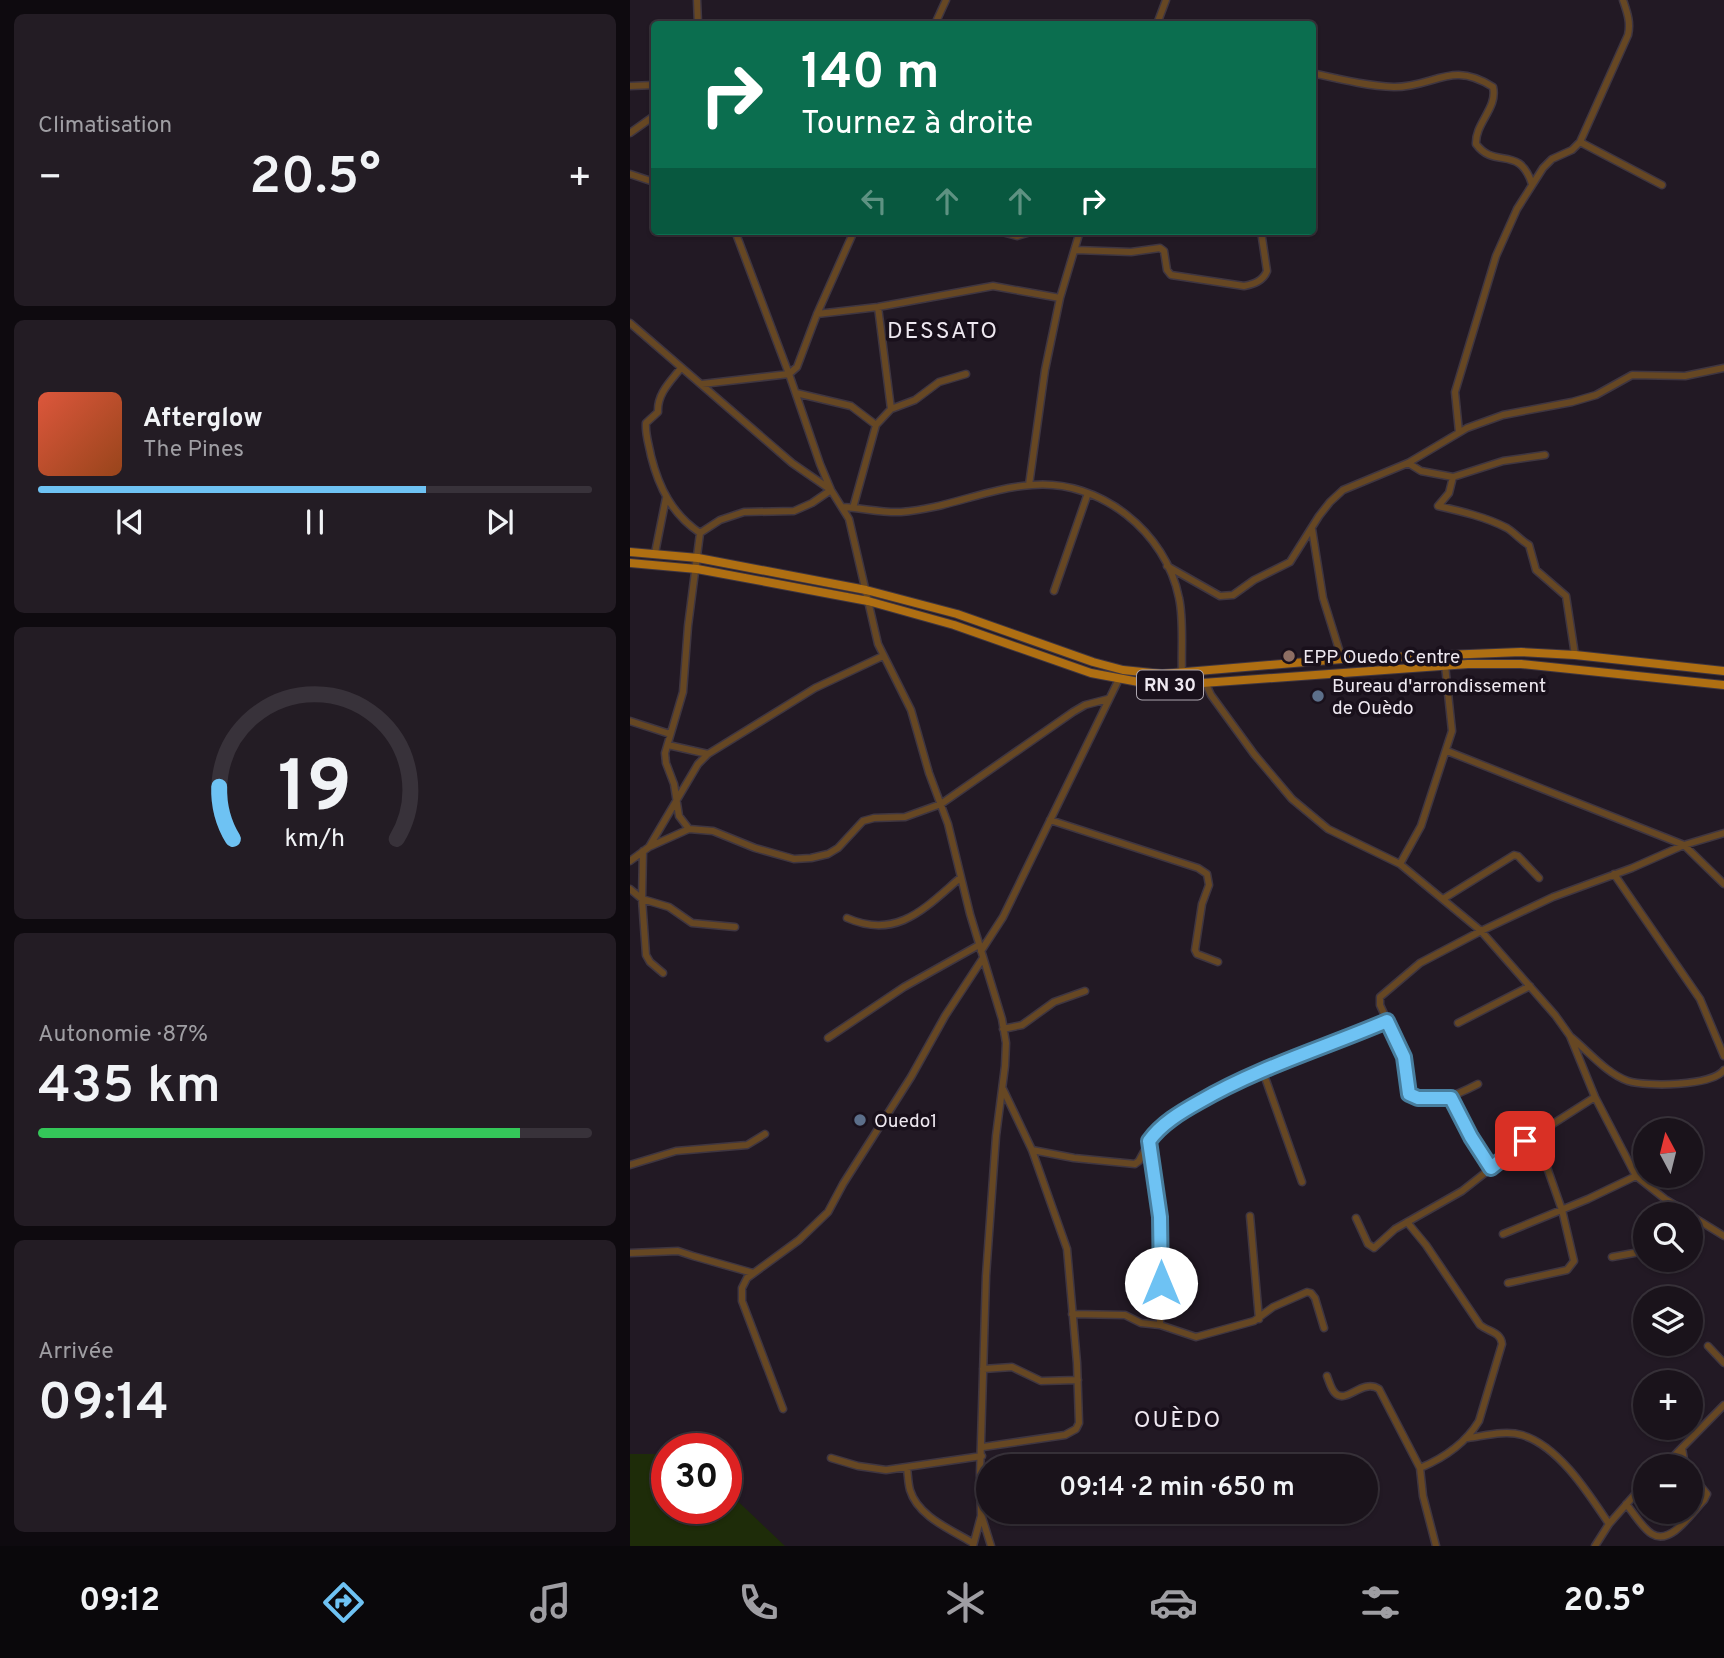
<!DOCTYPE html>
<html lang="fr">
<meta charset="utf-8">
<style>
body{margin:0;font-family:Overpass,sans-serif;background:#231c24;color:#f1f3f6;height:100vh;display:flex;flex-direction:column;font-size:26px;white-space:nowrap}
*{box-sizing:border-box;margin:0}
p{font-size:23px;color:#9f9ea3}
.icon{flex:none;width:38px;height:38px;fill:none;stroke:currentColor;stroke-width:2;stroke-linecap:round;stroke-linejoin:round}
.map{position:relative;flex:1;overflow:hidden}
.panel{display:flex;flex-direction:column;gap:14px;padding:14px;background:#0e0a0f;width:630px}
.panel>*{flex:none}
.top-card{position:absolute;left:21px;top:21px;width:665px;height:214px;border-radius:7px;box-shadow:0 2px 5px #0004,0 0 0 2px #38323a;background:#0b6e4f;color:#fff;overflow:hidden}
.needle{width:46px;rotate:353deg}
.buttons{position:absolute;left:1003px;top:1118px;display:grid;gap:14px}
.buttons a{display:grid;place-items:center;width:70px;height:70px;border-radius:50%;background:#1a131b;box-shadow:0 2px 5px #0004,0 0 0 2px #38323a;font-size:35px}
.speed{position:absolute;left:21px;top:1433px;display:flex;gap:14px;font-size:35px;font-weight:700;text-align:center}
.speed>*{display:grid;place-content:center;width:91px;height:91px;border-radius:50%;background:#1a131b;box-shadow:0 2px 5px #0004,0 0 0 2px #38323a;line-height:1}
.speed .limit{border:10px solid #d22;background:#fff;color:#111}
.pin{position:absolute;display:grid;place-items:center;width:60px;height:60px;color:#fff;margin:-30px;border-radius:14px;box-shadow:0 4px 10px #0006}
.me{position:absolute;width:77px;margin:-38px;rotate:0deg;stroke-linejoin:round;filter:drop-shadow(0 0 5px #0008)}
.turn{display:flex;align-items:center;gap:24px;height:147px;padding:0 35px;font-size:32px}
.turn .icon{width:91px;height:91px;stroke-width:2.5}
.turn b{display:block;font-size:49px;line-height:60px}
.lanes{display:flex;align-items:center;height:66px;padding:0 35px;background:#0003;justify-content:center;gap:35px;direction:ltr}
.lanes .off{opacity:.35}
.big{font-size:52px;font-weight:600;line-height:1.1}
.panel .tile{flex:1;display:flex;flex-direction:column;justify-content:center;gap:10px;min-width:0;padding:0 24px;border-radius:10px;background:#231c24}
.panel .dial{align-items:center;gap:0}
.dial svg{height:182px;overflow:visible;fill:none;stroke:#38323a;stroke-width:7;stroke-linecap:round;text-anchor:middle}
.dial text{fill:#f1f3f6;stroke:none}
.song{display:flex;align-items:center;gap:21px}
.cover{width:84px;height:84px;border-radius:10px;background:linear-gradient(135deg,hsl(10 70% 55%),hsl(20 70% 35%))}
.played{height:7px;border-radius:4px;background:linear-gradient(90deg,#6ec2f3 70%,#38323a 70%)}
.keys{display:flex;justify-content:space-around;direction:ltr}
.heat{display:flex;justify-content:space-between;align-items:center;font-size:38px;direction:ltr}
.charge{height:10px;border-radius:5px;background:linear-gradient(90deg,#34c759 87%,#38323a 0)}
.trip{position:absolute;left:346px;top:1454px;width:402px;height:70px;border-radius:35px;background:#1a131b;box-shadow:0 2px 5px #0004,0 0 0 2px #38323a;font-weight:600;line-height:70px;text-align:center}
.tabs{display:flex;height:112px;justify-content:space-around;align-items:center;background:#0a080b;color:#9f9ea3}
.tabs .icon{width:49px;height:49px}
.tabs .active{color:#6ec2f3}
.tabs b{font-size:32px;color:#f1f3f6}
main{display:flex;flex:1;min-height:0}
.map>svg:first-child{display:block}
.green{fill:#1e2c09}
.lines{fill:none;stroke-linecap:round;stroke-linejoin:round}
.minor-casing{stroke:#3f3641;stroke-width:9}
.major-casing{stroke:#3f3641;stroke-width:10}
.minor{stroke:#664723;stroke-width:6}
.major{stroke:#af6f12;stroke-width:8}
.route-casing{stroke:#487e9e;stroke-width:18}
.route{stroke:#6ec2f3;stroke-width:12}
.education-dot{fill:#8d6e63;stroke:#19101b;stroke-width:2.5}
.service-dot{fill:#5c6f8a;stroke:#19101b;stroke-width:2.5}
.labels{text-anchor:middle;stroke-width:7;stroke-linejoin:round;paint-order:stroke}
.shield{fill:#19101b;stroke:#aea7b0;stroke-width:2}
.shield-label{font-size:18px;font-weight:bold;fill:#eee8f0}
.poi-label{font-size:19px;fill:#eee8f0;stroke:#19101b;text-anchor:start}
.quarter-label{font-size:23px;letter-spacing:2px;fill:#eee8f0;stroke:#19101b}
</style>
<main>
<section class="panel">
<div class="tile"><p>Climatisation</p>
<div class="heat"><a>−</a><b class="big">20.5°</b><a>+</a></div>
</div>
<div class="tile">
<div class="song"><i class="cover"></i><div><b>Afterglow</b><p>The Pines</p></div></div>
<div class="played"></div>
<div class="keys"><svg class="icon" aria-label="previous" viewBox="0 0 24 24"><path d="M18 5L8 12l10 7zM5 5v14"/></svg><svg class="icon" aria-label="pause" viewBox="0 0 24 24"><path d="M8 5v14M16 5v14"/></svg><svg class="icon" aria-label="next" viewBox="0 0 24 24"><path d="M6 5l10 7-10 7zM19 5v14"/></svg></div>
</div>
<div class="tile dial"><svg viewBox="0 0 100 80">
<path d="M14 69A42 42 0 1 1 86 69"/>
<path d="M14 69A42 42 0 0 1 8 46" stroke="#6ec2f3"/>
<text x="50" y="56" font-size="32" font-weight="700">19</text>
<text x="50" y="72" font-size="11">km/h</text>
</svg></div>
<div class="tile"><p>Autonomie · 87%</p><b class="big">435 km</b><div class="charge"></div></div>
<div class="tile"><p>Arrivée</p><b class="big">09:14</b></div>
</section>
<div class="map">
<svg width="1094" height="1546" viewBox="0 0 1094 1546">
<rect width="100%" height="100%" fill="#221924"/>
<path class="green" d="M0 1454H37V1508H96V1490L155 1546H0Z"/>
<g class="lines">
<g class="minor-casing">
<path id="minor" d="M67 0 68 24
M305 24 316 0
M527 24 536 0
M682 73C709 79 737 86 764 87 805 87 821 60 863 87 868 108 845 123 846 144 865 170 889 144 902 184
M0 86 24 85
M0 133 24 116
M950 142 1032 185
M0 174 24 182
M105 231 159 374 190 464 201 490 219 519 248 644 281 710 299 773 318 824 340 914 372 1019 376 1043 375 1066 366 1136 356 1276 350 1474 351 1514 361 1546
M368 231 387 236 404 231
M446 250 501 252 530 248 534 251 537 270 541 275 614 286C624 284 633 281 637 271L631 231
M248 307 261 409
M187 314 248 307 363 286 430 298
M0 323 162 463 201 490 182 503 164 511 114 512 90 520 70 533
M51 368C40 382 27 394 28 412L16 423C15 434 19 445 21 456 29 488 42 514 70 533
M72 384 159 374 167 367 187 314 224 231
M166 393 221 406 246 425
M829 432 825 392 866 256 887 209 913 168 922 159 942 150 950 142 998 35C1001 22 997 12 993 0
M778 463 791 471 823 477 873 461 915 455
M823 477 819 493 808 506C830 511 856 517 877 528 885 533 890 540 899 545L906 570 936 596 945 655
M399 485 415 370 430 298 450 231
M212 507C232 508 252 513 271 512 316 509 357 488 402 485 470 479 536 532 549 598 554 620 551 650 552 673
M223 508 246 425 261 409 285 400 309 382 336 374
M682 529 693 598 712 659
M25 553 36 498
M537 566 590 596 603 595 624 580 660 562 689 516 700 502 713 490 778 463 837 428 873 415 942 402 966 395 1002 375 1055 376 1094 368
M424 591 458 493
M576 684 581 695 624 754 662 799 698 829 770 864 851 931 925 1015 940 1036 965 1097 1006 1176 1035 1199 1060 1214
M0 721 40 734
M38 745 78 754
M817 751 1054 845 1094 884
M420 820 568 868 577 874 579 885 572 904 565 950 567 954 588 962
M59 829 49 816 44 784 36 763 35 753 53 692 58 626 70 533
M19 847 68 764 78 754 185 688 253 656
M13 851 12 899 16 955 20 962 33 973
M0 861 19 847 59 829 83 831 125 848 164 859 181 858 198 854 208 848 233 821 244 818 275 817 311 804 443 712 455 705 478 699
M770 864 791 826 822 731 815 665
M984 874 1070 999 1094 1056
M0 889 12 899 39 907 62 923 105 927
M813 899 884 855 888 856 909 878
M217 918C267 940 295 908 330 878
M351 951 373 917 489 679
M828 1023 900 986
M373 1029 392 1025 424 1002 455 991
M941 1037C958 1051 977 1074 998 1081 1017 1087 1082 1086 1094 1070
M198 1038 274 987 349 945
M632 1069 672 1182
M848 1084C827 1095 802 1107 778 1094L774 1057 750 1005V997L790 963 851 931 923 897 1002 868 1054 845 1094 833
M821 1098 840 1137 861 1168
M519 1142 530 1217V1325
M402 1150 444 1158 505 1164 509 1161 522 1137 539 1121 603 1082 757 1021
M0 1165 46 1151 117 1145 135 1134
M1060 1215 1094 1236
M620 1216 629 1319
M726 1218 738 1244 744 1248 765 1229 832 1191 893 1143 965 1097
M777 1222 796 1245 850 1325C859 1332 871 1332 872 1344L849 1421C835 1444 814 1458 790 1468
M873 1234 958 1199 1006 1176
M0 1253 48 1251 63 1256 123 1273
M982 1257 1015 1251
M878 1283 937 1270 944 1261 932 1210 906 1136
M442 1314 495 1315 511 1323 530 1325 566 1337 624 1321 643 1307 677 1292 681 1293 685 1298 694 1328
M1078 1346 1094 1363
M353 1369 382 1367 411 1381 448 1380
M697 1376C699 1381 701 1389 705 1393 716 1405 732 1378 749 1389L790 1468 793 1496 806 1546
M153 1409 112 1301V1288L117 1278 169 1240 198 1212 213 1184 281 1077 315 1016 353 958
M838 1438C854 1436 875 1430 892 1435 929 1446 959 1494 979 1524
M353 1447 435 1435 446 1429 449 1423 447 1363 437 1249 402 1150 373 1089
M1052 1448 1055 1466
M201 1458 228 1466 256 1470 352 1456
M1034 1466 1094 1405
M277 1468C278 1475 278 1483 280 1490 288 1517 322 1530 343 1543
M996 1504C1004 1513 1012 1528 1022 1534 1041 1546 1062 1512 1074 1500L1077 1494 1060 1473
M343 1546 351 1516
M965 1546 979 1524 1015 1483"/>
</g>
<g class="major-casing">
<path id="major" d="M0 552 68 558 236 590 327 614 463 662 493 670 532 674 712 659 891 652 945 655 1094 671
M0 563 67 569 238 601 324 625 461 673 530 686 838 664H891L1094 685"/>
</g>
<use href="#minor" class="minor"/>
<use href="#major" class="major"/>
</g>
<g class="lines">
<g class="route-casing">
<path id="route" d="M531 1283 530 1217 519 1141C531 1124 551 1112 569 1102 629 1067 694 1048 757 1021L774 1057 779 1094 788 1098H821L841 1137 861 1168 895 1141"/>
</g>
<use href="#route" class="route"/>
</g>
<circle class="education-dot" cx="659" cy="656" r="7"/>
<g class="service-dot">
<circle cx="688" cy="696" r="7"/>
<circle cx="230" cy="1120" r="7"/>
</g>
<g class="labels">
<rect class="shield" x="507" y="670.5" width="66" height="29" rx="5"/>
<g class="shield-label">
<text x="540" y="691">RN 30</text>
</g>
<g class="poi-label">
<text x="673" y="663">EPP Ouedo Centre</text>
<text x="702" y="692">Bureau d'arrondissement<tspan x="702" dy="22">de Ouèdo</tspan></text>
<text x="244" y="1127">Ouedo1</text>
</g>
<g class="quarter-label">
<text x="313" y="338">DESSATO</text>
<text x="548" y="1427">OUÈDO</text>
</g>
</g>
</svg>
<div class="buttons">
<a><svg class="needle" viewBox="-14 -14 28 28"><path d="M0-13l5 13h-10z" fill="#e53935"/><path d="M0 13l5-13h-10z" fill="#9f9ea3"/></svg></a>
<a><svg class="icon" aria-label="search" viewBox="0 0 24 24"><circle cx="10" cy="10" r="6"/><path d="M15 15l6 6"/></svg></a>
<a><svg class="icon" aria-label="layers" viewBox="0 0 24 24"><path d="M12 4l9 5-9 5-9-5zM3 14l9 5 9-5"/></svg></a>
<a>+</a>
<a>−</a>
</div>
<div class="speed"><div class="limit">30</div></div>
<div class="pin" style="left:895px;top:1141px;background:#d93025"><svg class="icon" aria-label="arrive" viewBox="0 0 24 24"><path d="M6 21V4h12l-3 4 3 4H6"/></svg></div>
<svg class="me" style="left:531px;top:1283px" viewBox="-20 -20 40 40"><circle r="19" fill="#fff"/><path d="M0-13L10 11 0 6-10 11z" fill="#6ec2f3"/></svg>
<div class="trip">09:14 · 2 min · 650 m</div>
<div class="top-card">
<div class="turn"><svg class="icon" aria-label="right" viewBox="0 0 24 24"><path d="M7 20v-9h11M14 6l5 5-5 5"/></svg><div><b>140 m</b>Tournez à droite</div></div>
<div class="lanes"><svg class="icon off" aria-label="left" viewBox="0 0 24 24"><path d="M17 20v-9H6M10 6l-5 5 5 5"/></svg><svg class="icon off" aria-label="ahead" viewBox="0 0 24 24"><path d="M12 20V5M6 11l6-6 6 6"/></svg><svg class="icon off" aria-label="ahead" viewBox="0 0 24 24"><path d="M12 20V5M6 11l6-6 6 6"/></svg><svg class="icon" aria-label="right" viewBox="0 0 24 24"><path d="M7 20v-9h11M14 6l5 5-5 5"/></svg></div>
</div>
</div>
</main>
<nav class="tabs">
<b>09:12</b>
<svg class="icon active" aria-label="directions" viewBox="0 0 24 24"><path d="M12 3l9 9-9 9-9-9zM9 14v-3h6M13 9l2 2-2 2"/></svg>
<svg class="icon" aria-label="music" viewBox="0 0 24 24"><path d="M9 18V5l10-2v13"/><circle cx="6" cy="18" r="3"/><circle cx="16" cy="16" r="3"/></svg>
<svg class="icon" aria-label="phone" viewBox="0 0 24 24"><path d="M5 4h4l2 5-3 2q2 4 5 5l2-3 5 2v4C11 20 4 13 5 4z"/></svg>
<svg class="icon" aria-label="climate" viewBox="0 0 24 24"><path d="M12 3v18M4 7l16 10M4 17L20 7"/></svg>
<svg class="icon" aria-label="car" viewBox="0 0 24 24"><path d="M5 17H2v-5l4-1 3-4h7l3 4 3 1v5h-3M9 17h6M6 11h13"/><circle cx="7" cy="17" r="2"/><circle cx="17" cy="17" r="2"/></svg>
<svg class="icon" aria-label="filters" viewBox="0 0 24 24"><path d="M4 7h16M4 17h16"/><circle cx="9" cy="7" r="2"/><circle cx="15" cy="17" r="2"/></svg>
<b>20.5°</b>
</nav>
